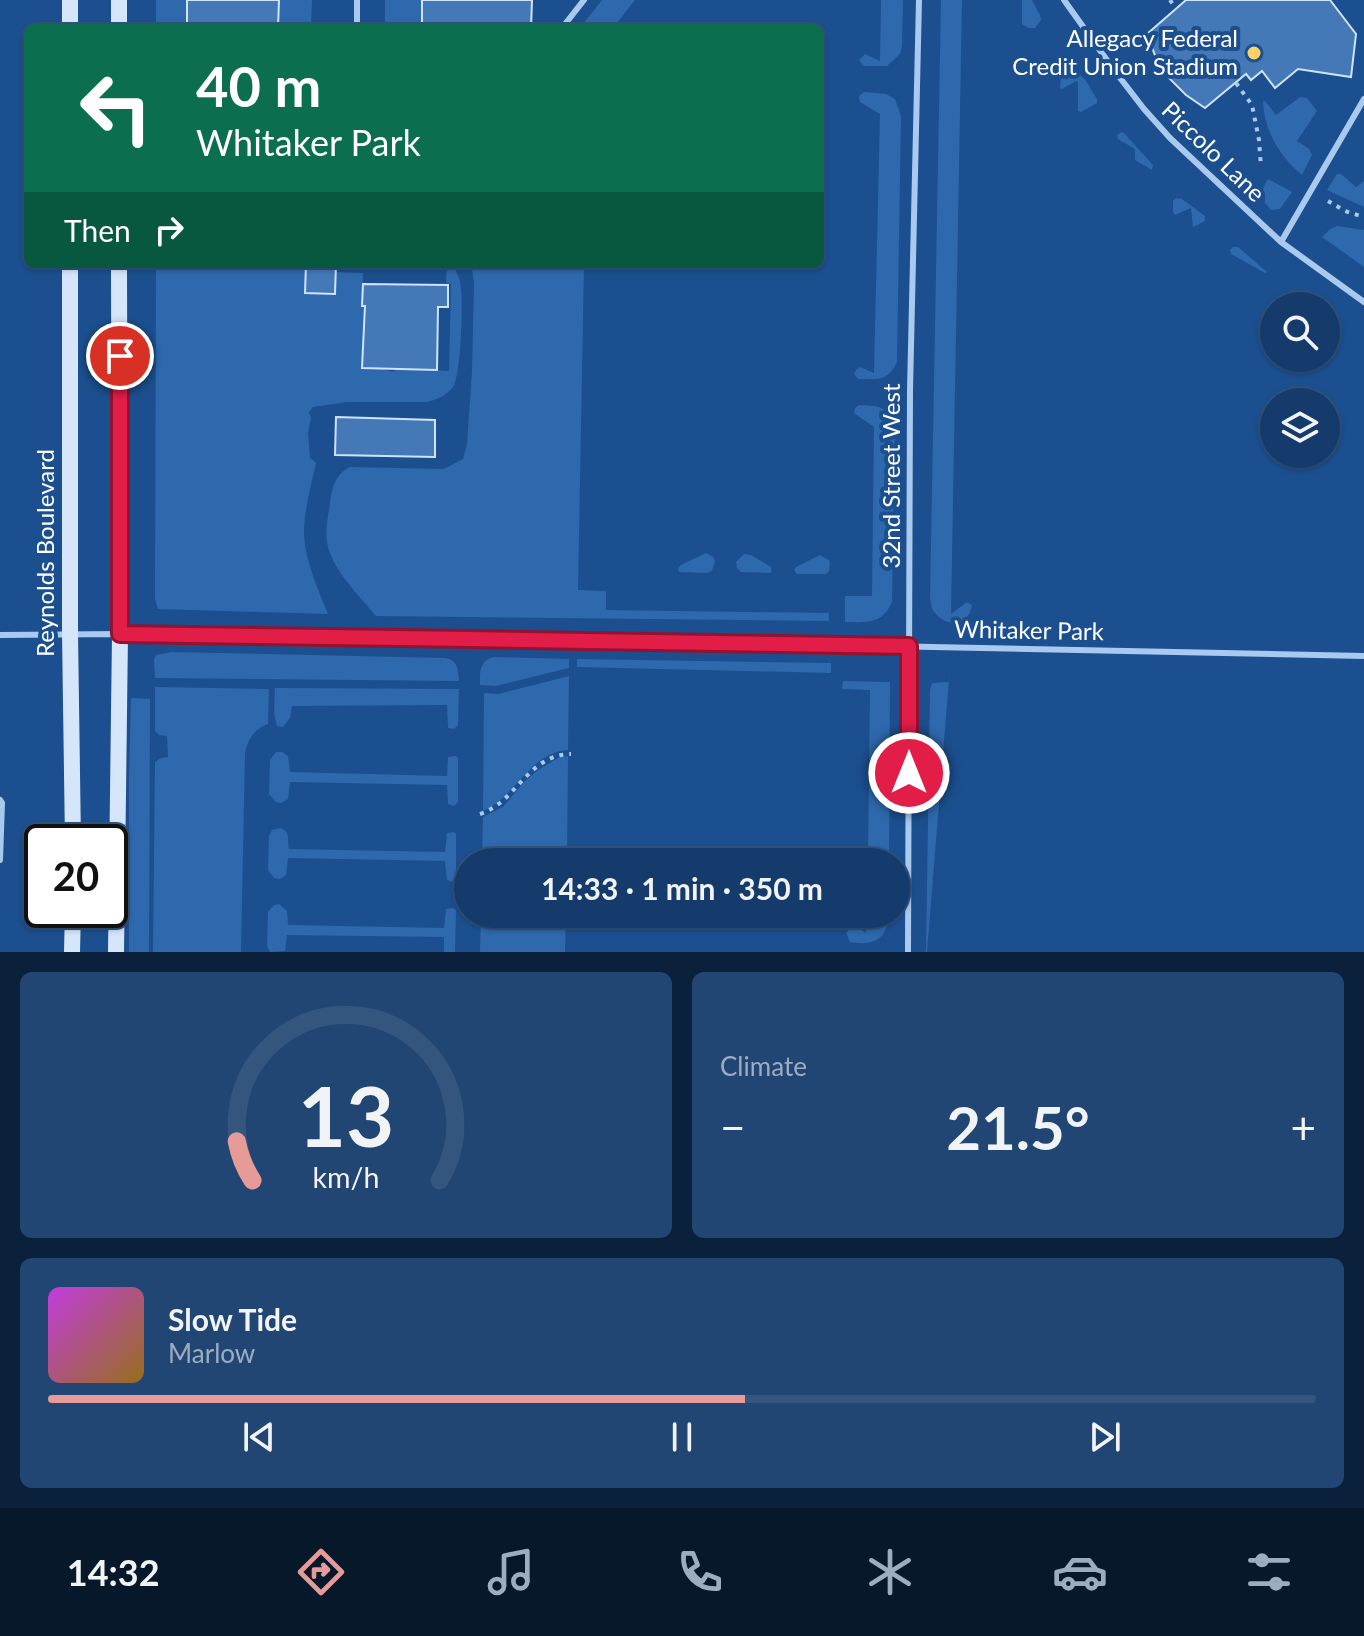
<!DOCTYPE html>
<meta charset="utf-8">
<style>
body{margin:0;font-family:Lato,sans-serif;background:#214673;color:#f1f3f6;height:100vh;display:flex;flex-direction:column;font-size:30px;white-space:nowrap}
*{box-sizing:border-box;margin:0}
p{font-size:26px;color:#9dadc1}
.icon{flex:none;width:44px;height:44px;fill:none;stroke:currentColor;stroke-width:2;stroke-linecap:round;stroke-linejoin:round}
.map{position:relative;height:952px;overflow:hidden}
.side{display:flex;flex-direction:column;gap:20px;padding:20px;background:#0b203b;flex:1}
.side>*{flex:none}
.top-card{position:absolute;left:24px;top:24px;width:800px;height:244px;border-radius:12px;box-shadow:0 2px 6px #0004,0 0 0 2px #33557e;background:#0b6e4f;color:#fff;overflow:hidden}
.tools{position:absolute;left:1260px;top:292px;display:grid;gap:16px}
.tools a{display:grid;place-items:center;width:80px;height:80px;border-radius:50%;background:#143b6b;box-shadow:0 2px 6px #0004,0 0 0 2px #33557e;font-size:40px}
.speed{position:absolute;left:24px;top:824px;display:flex;gap:16px;font-size:40px;font-weight:700;text-align:center}
.speed>*{display:grid;place-content:center;width:104px;height:104px;border-radius:50%;background:#143b6b;box-shadow:0 2px 6px #0004,0 0 0 2px #33557e;line-height:1}
.speed .limit{border:4px solid #111;border-radius:12px;background:#fff;color:#111}
.pin{position:absolute;display:grid;place-items:center;width:68px;height:68px;color:#fff;margin:-34px;border:4px solid #fff;border-radius:50%;box-shadow:0 2px 8px #0007}
.me{position:absolute;width:88px;margin:-44px;rotate:0deg;stroke-linejoin:round;filter:drop-shadow(0 0 6px #0008)}
.turn{display:flex;align-items:center;gap:28px;height:168px;padding:0 40px;font-size:36px}
.turn .icon{width:104px;height:104px;stroke-width:2.5}
.turn b{display:block;font-size:56px;line-height:68px}
.then{display:flex;align-items:center;height:76px;padding:0 40px;background:#0003;gap:16px;font-size:30px}
.big{font-size:60px;font-weight:700;line-height:1.1}
.side .card{flex:1;display:flex;flex-direction:column;justify-content:center;gap:12px;min-width:0;padding:0 28px;border-radius:12px;background:#214673}
.side .dial{align-items:center;gap:0}
.dial svg{height:208px;overflow:visible;fill:none;stroke:#33557e;stroke-width:7;stroke-linecap:round;text-anchor:middle}
.dial text{fill:#f1f3f6;stroke:none}
.song{display:flex;align-items:center;gap:24px}
.cover{width:96px;height:96px;border-radius:12px;background:linear-gradient(135deg,hsl(290 70% 55%),hsl(40 70% 35%))}
.played{height:8px;border-radius:4px;background:linear-gradient(90deg,#e69b98 55%,#33557e 55%)}
.keys{display:flex;justify-content:space-around;direction:ltr}
.heat{display:flex;justify-content:space-between;align-items:center;font-size:44px;direction:ltr}
.side .tiles{flex:1;display:grid;gap:20px;grid-template-columns:1fr 1fr}
.card:last-child{grid-column:span 2}
.trip{position:absolute;left:454px;top:848px;width:456px;height:80px;border-radius:40px;background:#143b6b;box-shadow:0 2px 6px #0004,0 0 0 2px #33557e;font-weight:700;line-height:80px;text-align:center}
.tabs{display:flex;height:128px;justify-content:space-around;align-items:center;background:#08182b;color:#9dadc1}
.tabs .icon{width:56px;height:56px}
.tabs .active{color:#e69b98}
.tabs b{font-size:36px;color:#f1f3f6}
.map>svg:first-child{display:block}
.green{fill:#2e69ad}
.building{fill:#4478b7;stroke:#cfe3fa;stroke-width:2}
.lines{fill:none;stroke-linecap:round;stroke-linejoin:round}
.path{stroke:#a9c9ee;stroke-width:4;stroke-dasharray:4 6;stroke-linecap:butt}
.service{stroke:#a9c9ee;stroke-width:6}
.secondary{stroke:#d6e6fa;stroke-width:16}
.route-casing{stroke:#92132f;stroke-width:20}
.route{stroke:#e11d48;stroke-width:14}
.poi-dot{fill:#ffd166;stroke:#1b4f8f;stroke-width:3}
.labels{text-anchor:middle;stroke-width:8;stroke-linejoin:round;paint-order:stroke}
.poi-label{font-size:24px;fill:#fff;stroke:#1b4f8f;text-anchor:end}
.street-label{font-size:24px;fill:#fff;stroke:#1b4f8f}
</style>
<div class="map">
<svg width="1364" height="952" viewBox="0 0 1364 952">
<rect width="100%" height="100%" fill="#1b4f8f"/>
<path class="green" d="M156 0H187V28H156Z
M279 0H312L311 28H278Z
M385 0H422V28H385Z
M602 0H635L613 28H580Z
M881 0H903L902 46 900 54 887 66H864L859 60 865 54 880 61Z
M941 0H962L951 614 967 602 972 605C969 628 944 628 933 610 931 607 931 601 930 598Z
M1022 0H1032L1040 15 1041 20 1035 28H1028L1022 24Z
M1067 70C1083 70 1089 87 1097 99V103L1081 112 1078 111V82L1076 81 1062 89 1060 88 1061 75Z
M864 92 886 94 895 99 901 116 897 362C888 382 877 379 858 379L854 374 856 370 860 367 874 373 880 114 860 102 859 96Z
M1300 97 1307 98 1317 111 1297 141 1309 149 1312 155 1302 175C1279 156 1264 130 1263 101H1265L1276 115Z
M1121 132 1124 133 1153 165 1152 170 1135 160V149L1118 139 1117 135Z
M1337 174H1341L1356 187 1364 181V207L1327 190Z
M1268 179 1292 192 1280 209 1271 210 1265 203V194L1262 190Z
M1176 198 1182 199 1205 216V221L1193 227 1191 208 1175 215 1173 212V201Z
M1337 226 1364 230V267L1322 237 1330 229Z
M1233 247H1238L1267 272 1265 273 1231 254 1230 250Z
M156 264H306V293H334L335 272 363 273 362 305 365 306 363 368 384 369 392 372 400 368 449 371 451 284 446 283 447 264 452 265C457 272 460 279 461 288 463 306 461 370 454 385 449 394 437 400 427 402H347L313 407 309 412 311 418 308 433 310 458 316 463C311 486 304 510 304 534 305 561 318 589 328 614L158 609 155 599Z
M469 264H584L578 590 606 591V610L829 613V621L376 616C359 595 331 569 327 542 325 530 328 516 330 504 332 488 335 474 350 467L444 469 463 459 467 444 472 371 474 283 472 269Z
M859 405C877 406 891 406 895 426L892 602C882 625 866 622 845 622V596H872L874 427 854 413 855 408Z
M706 553 713 557 715 561 712 571 706 573 679 572 678 568 681 565Z
M744 554 751 555 771 567V573L741 572 737 568 736 562Z
M820 555 830 561 829 571 826 574H797L794 570 796 567Z
M171 652 445 658C458 660 458 669 459 681L155 678 154 659 156 655Z
M494 657 569 659V668L496 686 480 685C480 672 479 661 494 657Z
M577 659 831 663V673L577 667Z
M950 667 927 952H926L930 690 932 683 949 682Z
M569 676 568 750C529 753 516 797 483 811L484 693 498 694Z
M843 681 890 682 889 862H868L870 690 842 689Z
M155 687 269 689 268 724C254 729 247 740 245 754L241 952H153L155 762 161 758 168 757 167 736 159 735 155 731Z
M275 688 459 689 458 725 454 729 448 728 447 705 292 706 290 718 283 727 277 726 274 713Z
M131 698 150 699 149 952H129V777Z
M276 752H282L288 756 290 772 447 776 448 757 455 756 458 758V802L454 806 448 804 447 785 290 782 288 799 281 803 276 802 269 794 270 760Z
M568 756 567 862H482L483 817 503 807 524 782 538 770 558 758Z
M281 828C291 833 287 839 289 849L445 852 447 833 454 832 456 834V878L453 882 447 880 445 861 288 858 286 875 280 879 274 878 268 870 269 836 272 830Z
M279 904 287 911 288 925 444 928 446 909 453 908 456 910 455 952H444V937L287 935 285 951 270 952 267 946 268 912 274 905Z
M481 914H566L565 952H480Z
M867 914H888C888 940 873 946 850 942L846 933 850 928 857 927 866 933Z"/>
<path class="building" d="M187 0H279L278 28H187Z
M422 0H532L531 28H422Z
M1186 0H1330L1356 34 1351 77 1298 69 1275 88 1262 71 1251 80 1246 74 1205 108 1186 95 1167 76 1156 58 1147 34Z
M306 264H336L335 294 305 293Z
M363 284 448 285V307H438L437 370 362 368 365 306H362Z
M336 417 435 420V457L335 455Z"/>
<g class="lines">
<path class="path" d="M1170 0 1176 9
M1236 83 1252 105 1259 140 1261 167
M1328 201 1345 211 1364 217
M480 814C517 802 527 755 571 754"/>
<path class="service" d="M1064 0 1114 70 1144 109 1170 138 1281 242 1364 302
M357 28V0
M562 28 584 0
M1281 242 1364 99
M0 635 120 634 470 640H601L1364 656
M0 800 2 803 0 860
M908 952 910 390 919 0"/>
<path class="secondary" d="M119 0V28
M70 28V0
M70 264V633L73 842
M72 952 73 910
M116 952 120 634 119 264"/>
</g>
<g class="lines">
<g class="route-casing">
<path id="route" d="M120 356V634C383 639 646 640 909 646V773"/>
</g>
<use href="#route" class="route"/>
</g>
<circle class="poi-dot" cx="1254" cy="53" r="8"/>
<g class="labels">
<g class="poi-label">
<text x="1238" y="47">Allegacy Federal<tspan x="1238" dy="28">Credit Union Stadium</tspan></text>
</g>
<g class="street-label">
<text transform="translate(1213 152) rotate(44)" y="8">Piccolo Lane</text>
<text transform="translate(892 476) rotate(-90)" y="8">32nd Street West</text>
<text transform="translate(46 553) rotate(-90)" y="8">Reynolds Boulevard</text>
<text transform="translate(1029 631) rotate(1)" y="8">Whitaker Park</text>
</g>
</g>
</svg>
<div class="tools">
<a><svg class="icon" aria-label="search" viewBox="0 0 24 24"><circle cx="10" cy="10" r="6"/><path d="M15 15l6 6"/></svg></a>
<a><svg class="icon" aria-label="layers" viewBox="0 0 24 24"><path d="M12 4l9 5-9 5-9-5zM3 14l9 5 9-5"/></svg></a>
</div>
<div class="speed"><div class="limit">20</div></div>
<div class="pin" style="left:120px;top:356px;background:#d93025"><svg class="icon" aria-label="arrive" viewBox="0 0 24 24"><path d="M6 21V4h12l-3 4 3 4H6"/></svg></div>
<svg class="me" style="left:909px;top:773px" viewBox="-20 -20 40 40"><circle r="17" fill="#e11d48" stroke="#fff" stroke-width="3"/><path d="M0-11L8 9 0 5-8 9z" fill="#fff"/></svg>
<div class="trip">14:33 · 1 min · 350 m</div>
<div class="top-card">
<div class="turn"><svg class="icon" aria-label="left" viewBox="0 0 24 24"><path d="M17 20v-9H6M10 6l-5 5 5 5"/></svg><div><b>40 m</b>Whitaker Park</div></div>
<div class="then">Then<svg class="icon" aria-label="right" viewBox="0 0 24 24"><path d="M7 20v-9h11M14 6l5 5-5 5"/></svg></div>
</div>
</div>
<section class="side">
<div class="tiles">
<div class="card dial"><svg viewBox="0 0 100 80">
<path d="M14 69A42 42 0 1 1 86 69"/>
<path d="M14 69A42 42 0 0 1 8 54" stroke="#e69b98"/>
<text x="50" y="56" font-size="32" font-weight="700">13</text>
<text x="50" y="72" font-size="11">km/h</text>
</svg></div>
<div class="card"><p>Climate</p>
<div class="heat"><a>−</a><b class="big">21.5°</b><a>+</a></div>
</div>
<div class="card">
<div class="song"><i class="cover"></i><div><b>Slow Tide</b><p>Marlow</p></div></div>
<div class="played"></div>
<div class="keys"><svg class="icon" aria-label="previous" viewBox="0 0 24 24"><path d="M18 5L8 12l10 7zM5 5v14"/></svg><svg class="icon" aria-label="pause" viewBox="0 0 24 24"><path d="M8 5v14M16 5v14"/></svg><svg class="icon" aria-label="next" viewBox="0 0 24 24"><path d="M6 5l10 7-10 7zM19 5v14"/></svg></div>
</div>
</div>
</section>
<nav class="tabs">
<b>14:32</b>
<svg class="icon active" aria-label="directions" viewBox="0 0 24 24"><path d="M12 3l9 9-9 9-9-9zM9 14v-3h6M13 9l2 2-2 2"/></svg>
<svg class="icon" aria-label="music" viewBox="0 0 24 24"><path d="M9 18V5l10-2v13"/><circle cx="6" cy="18" r="3"/><circle cx="16" cy="16" r="3"/></svg>
<svg class="icon" aria-label="phone" viewBox="0 0 24 24"><path d="M5 4h4l2 5-3 2q2 4 5 5l2-3 5 2v4C11 20 4 13 5 4z"/></svg>
<svg class="icon" aria-label="climate" viewBox="0 0 24 24"><path d="M12 3v18M4 7l16 10M4 17L20 7"/></svg>
<svg class="icon" aria-label="car" viewBox="0 0 24 24"><path d="M5 17H2v-5l4-1 3-4h7l3 4 3 1v5h-3M9 17h6M6 11h13"/><circle cx="7" cy="17" r="2"/><circle cx="17" cy="17" r="2"/></svg>
<svg class="icon" aria-label="filters" viewBox="0 0 24 24"><path d="M4 7h16M4 17h16"/><circle cx="9" cy="7" r="2"/><circle cx="15" cy="17" r="2"/></svg>
</nav>
